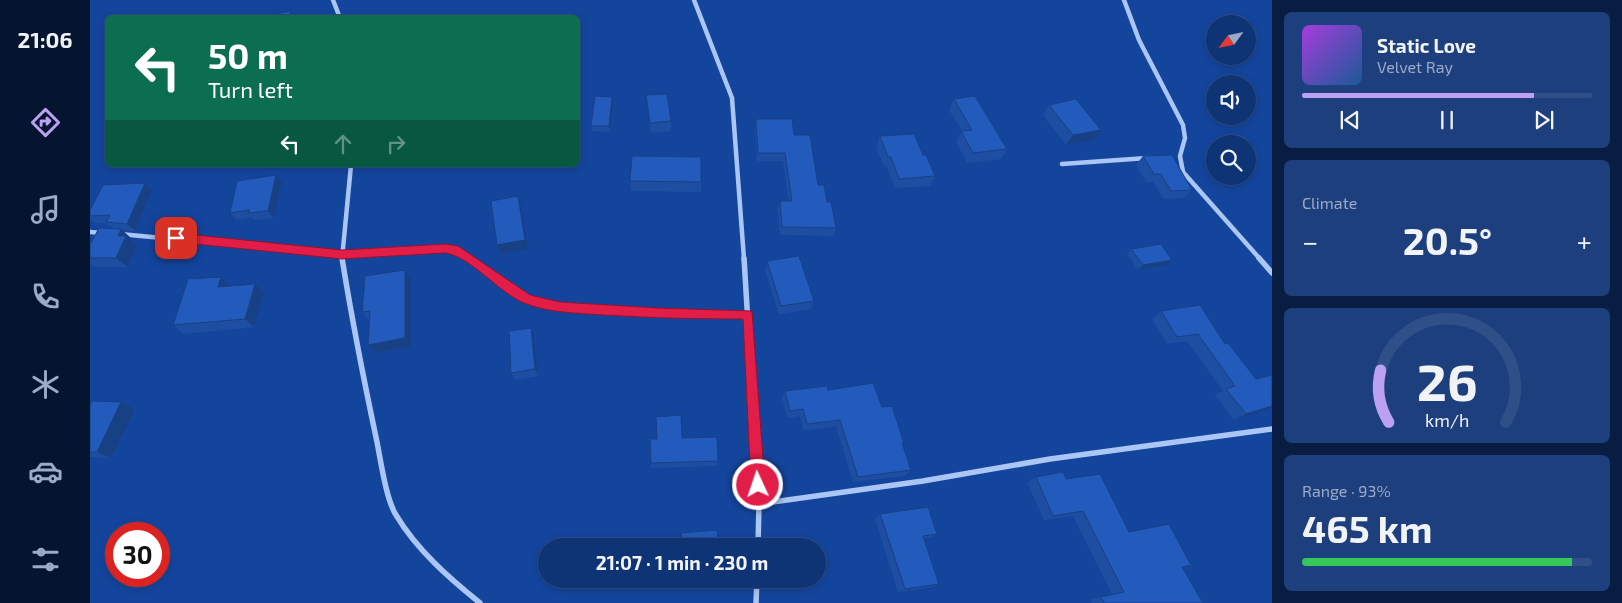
<!DOCTYPE html>
<meta charset="utf-8">
<style>
body{margin:0;font-family:"Exo 2",sans-serif;background:#1d3f7e;color:#f1f3f6;height:100vh;display:flex;flex-direction:column;font-size:19px;white-space:nowrap}
*{box-sizing:border-box;margin:0}
p{font-size:16px;color:#9baac5}
.icon{flex:none;width:28px;height:28px;fill:none;stroke:currentColor;stroke-width:2;stroke-linecap:round;stroke-linejoin:round}
.map{position:relative;flex:1;overflow:hidden}
.panel{display:flex;flex-direction:column;gap:12px;padding:12px;background:#081d41;width:350px}
.panel>*{flex:none}
.guide{position:absolute;left:15px;top:15px;width:475px;height:152px;border-radius:8px;box-shadow:0 2px 8px #0003,0 0 0 1px #2f4f88;background:#0b6e4f;color:#fff;overflow:hidden}
.needle{width:32px;rotate:237deg}
.buttons{position:absolute;left:1116px;top:15px;display:grid;gap:10px}
.buttons a{display:grid;place-items:center;width:50px;height:50px;border-radius:50%;background:#0f3476;box-shadow:0 2px 8px #0003,0 0 0 1px #2f4f88;font-size:25px}
.speed{position:absolute;left:15px;top:522px;display:flex;gap:10px;font-size:25px;font-weight:700;text-align:center}
.speed>*{display:grid;place-content:center;width:65px;height:65px;border-radius:50%;background:#0f3476;box-shadow:0 2px 8px #0003,0 0 0 1px #2f4f88;line-height:1}
.speed .limit{border:8px solid #d22;background:#fff;color:#111}
.pin{position:absolute;display:grid;place-items:center;width:42px;height:42px;color:#fff;margin:-21px;border-radius:10px;box-shadow:0 2px 8px #0006}
.me{position:absolute;width:55px;margin:-28px;rotate:357deg;stroke-linejoin:round;filter:drop-shadow(0 0 4px #0008)}
.turn{display:flex;align-items:center;gap:18px;height:105px;padding:0 20px;font-size:22px}
.turn .icon{width:65px;height:65px;stroke-width:2.5}
.turn b{display:block;font-size:35px;line-height:42px}
.lanes{display:flex;align-items:center;height:48px;padding:0 20px;background:#0003;justify-content:center;gap:25px;direction:ltr}
.lanes .off{opacity:.35}
.big{font-size:38px;font-weight:700;line-height:1.1}
.panel .card{flex:1;display:flex;flex-direction:column;justify-content:center;gap:8px;min-width:0;padding:0 18px;border-radius:8px;background:#1d3f7e}
.panel .dial{align-items:center;gap:0}
.dial svg{height:130px;overflow:visible;fill:none;stroke:#2f4f88;stroke-width:7;stroke-linecap:round;text-anchor:middle}
.dial text{fill:#f1f3f6;stroke:none}
.song{display:flex;align-items:center;gap:15px}
.cover{width:60px;height:60px;border-radius:8px;background:linear-gradient(135deg,hsl(280 70% 55%),hsl(210 70% 35%))}
.played{height:5px;border-radius:2px;background:linear-gradient(90deg,#bca0f2 80%,#2f4f88 80%)}
.keys{display:flex;justify-content:space-around;direction:ltr}
.heat{display:flex;justify-content:space-between;align-items:center;font-size:28px;direction:ltr}
.charge{height:8px;border-radius:4px;background:linear-gradient(90deg,#34c759 93%,#2f4f88 0)}
.trip{position:absolute;left:448px;top:538px;width:288px;height:50px;border-radius:25px;background:#0f3476;box-shadow:0 2px 8px #0003,0 0 0 1px #2f4f88;font-weight:700;line-height:50px;text-align:center}
main{display:flex;flex:1;min-height:0}
.menu{display:flex;flex-direction:column;width:90px;justify-content:space-around;align-items:center;background:#06152f;color:#9baac5}
.menu .icon{width:35px;height:35px}
.menu .on{color:#bca0f2}
.menu b{font-size:22px;color:#f1f3f6}
.map>svg:first-child{display:block}
.lines{fill:none;stroke-linecap:round;stroke-linejoin:round}
.minor-far1{stroke:#abc6f4;stroke-width:4.5}
.minor{stroke:#abc6f4;stroke-width:5.5}
.wall{fill:#1d4ea2}
.shaded-wall{fill:#184084}
.building{fill:#225bbc;stroke:#184084}
.route{fill:#e11d48;stroke:#92132f}
</style>
<main>
<nav class="menu">
<b>21:06</b>
<svg class="icon on" aria-label="directions" viewBox="0 0 24 24"><path d="M12 3l9 9-9 9-9-9zM9 14v-3h6M13 9l2 2-2 2"/></svg>
<svg class="icon" aria-label="music" viewBox="0 0 24 24"><path d="M9 18V5l10-2v13"/><circle cx="6" cy="18" r="3"/><circle cx="16" cy="16" r="3"/></svg>
<svg class="icon" aria-label="phone" viewBox="0 0 24 24"><path d="M5 4h4l2 5-3 2q2 4 5 5l2-3 5 2v4C11 20 4 13 5 4z"/></svg>
<svg class="icon" aria-label="climate" viewBox="0 0 24 24"><path d="M12 3v18M4 7l16 10M4 17L20 7"/></svg>
<svg class="icon" aria-label="car" viewBox="0 0 24 24"><path d="M5 17H2v-5l4-1 3-4h7l3 4 3 1v5h-3M9 17h6M6 11h13"/><circle cx="7" cy="17" r="2"/><circle cx="17" cy="17" r="2"/></svg>
<svg class="icon" aria-label="filters" viewBox="0 0 24 24"><path d="M4 7h16M4 17h16"/><circle cx="9" cy="7" r="2"/><circle cx="15" cy="17" r="2"/></svg>
</nav>
<div class="map">
<svg width="1182" height="603" viewBox="0 0 1182 603">
<rect width="100%" height="100%" fill="#14459d"/>
<g class="lines">
<path class="minor-far1" d="M243 0 250 18
M604 0 642 98 654 259
M1034 0 1049 40 1093 125 1095 138 1090 156 1093 172 1170 259
M972 164 1057 158
M0 232 12 233
M30 234 251 255 355 249 367 252 381 259
M252 259 261 165"/>
<path class="minor" d="M252 258C262 320 274 381 287 442 291 462 296 499 306 515 327 550 359 578 390 603
M380 258 427 294 458 304 535 311 658 314
M654 258 669 504 668 546
M1169 258 1182 273
M669 504 833 481 960 459 1182 429
M666 603 667 579"/>
</g>
<path class="wall" d="M556 95 581 121V131L561 133Z
M864 99 917 149 911 159 877 163 866 141 872 131 859 110Z
M523 102 520 132 502 131 501 126Z
M959 105 1003 140 976 145 953 115Z
M666 119 704 135 728 185 737 202 746 228 744 236 690 235 688 209 690 201H699L693 161H667L665 128Z
M790 136 833 155 845 176 840 186 805 188 797 167H794L786 147Z
M1053 156 1102 190 1094 198 1074 199 1063 182H1056L1046 165Z
M540 181 611 182V192L541 191Z
M192 182 184 218 165 220 162 217 147 220 140 213Z
M55 183 62 190 45 231 31 230 42 239 41 240 47 245 38 267H5L0 264V245L24 229 16 223H5L0 219V210Z
M1041 249 1077 265 1048 270 1037 254Z
M677 261 724 301 721 309 689 314 675 270Z
M321 279V346L285 353 278 345 279 321 272 312Z
M140 285 174 293 164 327 94 334 83 325Z
M1071 311 1135 344 1166 379 1182 375V408L1144 420 1125 395 1133 391 1097 341 1077 344 1062 319Z
M444 336 448 376 425 380 421 373Z
M738 390 792 407 814 443 812 445 821 470 815 476 763 482 746 426 714 431 710 416 698 418 692 398 695 391Z
M31 402 45 409 21 458 0 457V405Z
M592 438 628 461 627 466 561 468V463Z
M946 477 976 479 1039 532 1101 565 1092 567 1113 603H1002L1000 600 1022 594 983 516 954 520 937 482Z
M790 514 847 534 840 538 834 539 849 584 842 587 808 592 785 519Z"/>
<path class="shaded-wall" d="M200 11 204 18H200Z
M522 97 523 102 520 132 519 126Z
M1011 130 1003 140 976 145 983 135Z
M186 175 192 182 184 218 178 211Z
M55 183 62 190 45 231 37 224Z
M428 196 431 205 438 249 411 254 407 245Z
M31 229 42 239 41 240 47 245 38 267 26 258 28 236Z
M1082 260 1077 265 1048 270 1053 265Z
M315 270 321 279V346L285 353 278 345Z
M131 277 140 285 138 295 128 287Z
M165 284 174 293 164 327 155 319Z
M441 328 444 336 448 376 445 369Z
M31 402 45 409 21 458 7 452Z
M1182 406V408L1144 420 1156 414Z"/>
<path class="building" d="M200 11V18H165Z
M577 94 581 121 560 123 556 95Z
M505 96 522 97 519 126H501Z
M885 96 917 149 883 153 871 131 882 130 864 99Z
M986 99 1011 130 983 135 959 105Z
M666 119H702L704 135H720L728 185H734L737 202H741L746 228 692 227 690 201H702L695 153H668Z
M824 134 833 155H836L845 176 809 179 801 157H798L790 136Z
M1082 155 1102 190 1081 191 1071 174H1064L1053 156Z
M542 156 611 157V182L540 181Z
M186 175 178 211 158 213 159 210 140 213 147 181Z
M55 183 37 224 16 222 20 215 0 216V210L13 185Z
M428 196 435 240 407 245 401 201Z
M9 228 31 229 28 236H36L26 258H0V245Z
M1071 244 1082 260 1053 265 1041 249Z
M709 256 724 301 691 306 677 261Z
M315 270V338L278 345 280 311 272 312 275 276Z
M131 277 128 287 165 284 155 319 83 325 98 279Z
M1110 305 1135 344 1138 343 1166 379 1182 375V406L1156 414 1136 389 1145 386 1108 334 1087 337 1071 311Z
M441 328 445 369 421 373 419 331Z
M783 383 792 407 802 406 814 443H812L821 470 768 477 750 420 717 424 713 409 700 411 695 391 737 386 738 390Z
M2 401 31 402 7 452H0V405Z
M591 415 592 438 627 437 628 461 561 463 560 439H567L566 417Z
M973 472 976 479 1010 474 1039 532 1079 524 1101 565 1092 567 1113 603H1014L1011 597 1034 592 993 511 963 516 946 477Z
M838 507 847 534 833 536 849 584 815 589 790 514Z
M627 530 629 546H592L591 533Z"/>
<path class="route" d="M86 233 252 250 355 244 368 246 440 295 470 302 568 308 662 311 675 485 673 490 668 492 663 490 661 485 653 319C606 319 559 318 513 315 487 313 458 313 434 303 408 292 380 256 355 253L252 259 86 242 81 238Z"/>
</svg>
<div class="buttons">
<a><svg class="needle" viewBox="-14 -14 28 28"><path d="M0-13l5 13h-10z" fill="#e53935"/><path d="M0 13l5-13h-10z" fill="#9baac5"/></svg></a>
<a><svg class="icon" aria-label="sound" viewBox="0 0 24 24"><path d="M4 9h4l5-4v14l-5-4H4zM17 9q2 3 0 6"/></svg></a>
<a><svg class="icon" aria-label="search" viewBox="0 0 24 24"><circle cx="10" cy="10" r="6"/><path d="M15 15l6 6"/></svg></a>
</div>
<div class="speed"><div class="limit">30</div></div>
<div class="pin" style="left:86px;top:238px;background:#d93025"><svg class="icon" aria-label="arrive" viewBox="0 0 24 24"><path d="M6 21V4h12l-3 4 3 4H6"/></svg></div>
<svg class="me" style="left:668px;top:485px" viewBox="-20 -20 40 40"><circle r="17" fill="#e11d48" stroke="#fff" stroke-width="3"/><path d="M0-11L8 9 0 5-8 9z" fill="#fff"/></svg>
<div class="trip">21:07 · 1 min · 230 m</div>
<div class="guide">
<div class="turn"><svg class="icon" aria-label="left" viewBox="0 0 24 24"><path d="M17 20v-9H6M10 6l-5 5 5 5"/></svg><div><b>50 m</b>Turn left</div></div>
<div class="lanes"><svg class="icon" aria-label="left" viewBox="0 0 24 24"><path d="M17 20v-9H6M10 6l-5 5 5 5"/></svg><svg class="icon off" aria-label="ahead" viewBox="0 0 24 24"><path d="M12 20V5M6 11l6-6 6 6"/></svg><svg class="icon off" aria-label="right" viewBox="0 0 24 24"><path d="M7 20v-9h11M14 6l5 5-5 5"/></svg></div>
</div>
</div>
<section class="panel">
<div class="card">
<div class="song"><i class="cover"></i><div><b>Static Love</b><p>Velvet Ray</p></div></div>
<div class="played"></div>
<div class="keys"><svg class="icon" aria-label="previous" viewBox="0 0 24 24"><path d="M18 5L8 12l10 7zM5 5v14"/></svg><svg class="icon" aria-label="pause" viewBox="0 0 24 24"><path d="M8 5v14M16 5v14"/></svg><svg class="icon" aria-label="next" viewBox="0 0 24 24"><path d="M6 5l10 7-10 7zM19 5v14"/></svg></div>
</div>
<div class="card"><p>Climate</p>
<div class="heat"><a>−</a><b class="big">20.5°</b><a>+</a></div>
</div>
<div class="card dial"><svg viewBox="0 0 100 80">
<path d="M14 69A42 42 0 1 1 86 69"/>
<path d="M14 69A42 42 0 0 1 9 37" stroke="#bca0f2"/>
<text x="50" y="56" font-size="32" font-weight="700">26</text>
<text x="50" y="72" font-size="11">km/h</text>
</svg></div>
<div class="card"><p>Range · 93%</p><b class="big">465 km</b><div class="charge"></div></div>
</section>
</main>
